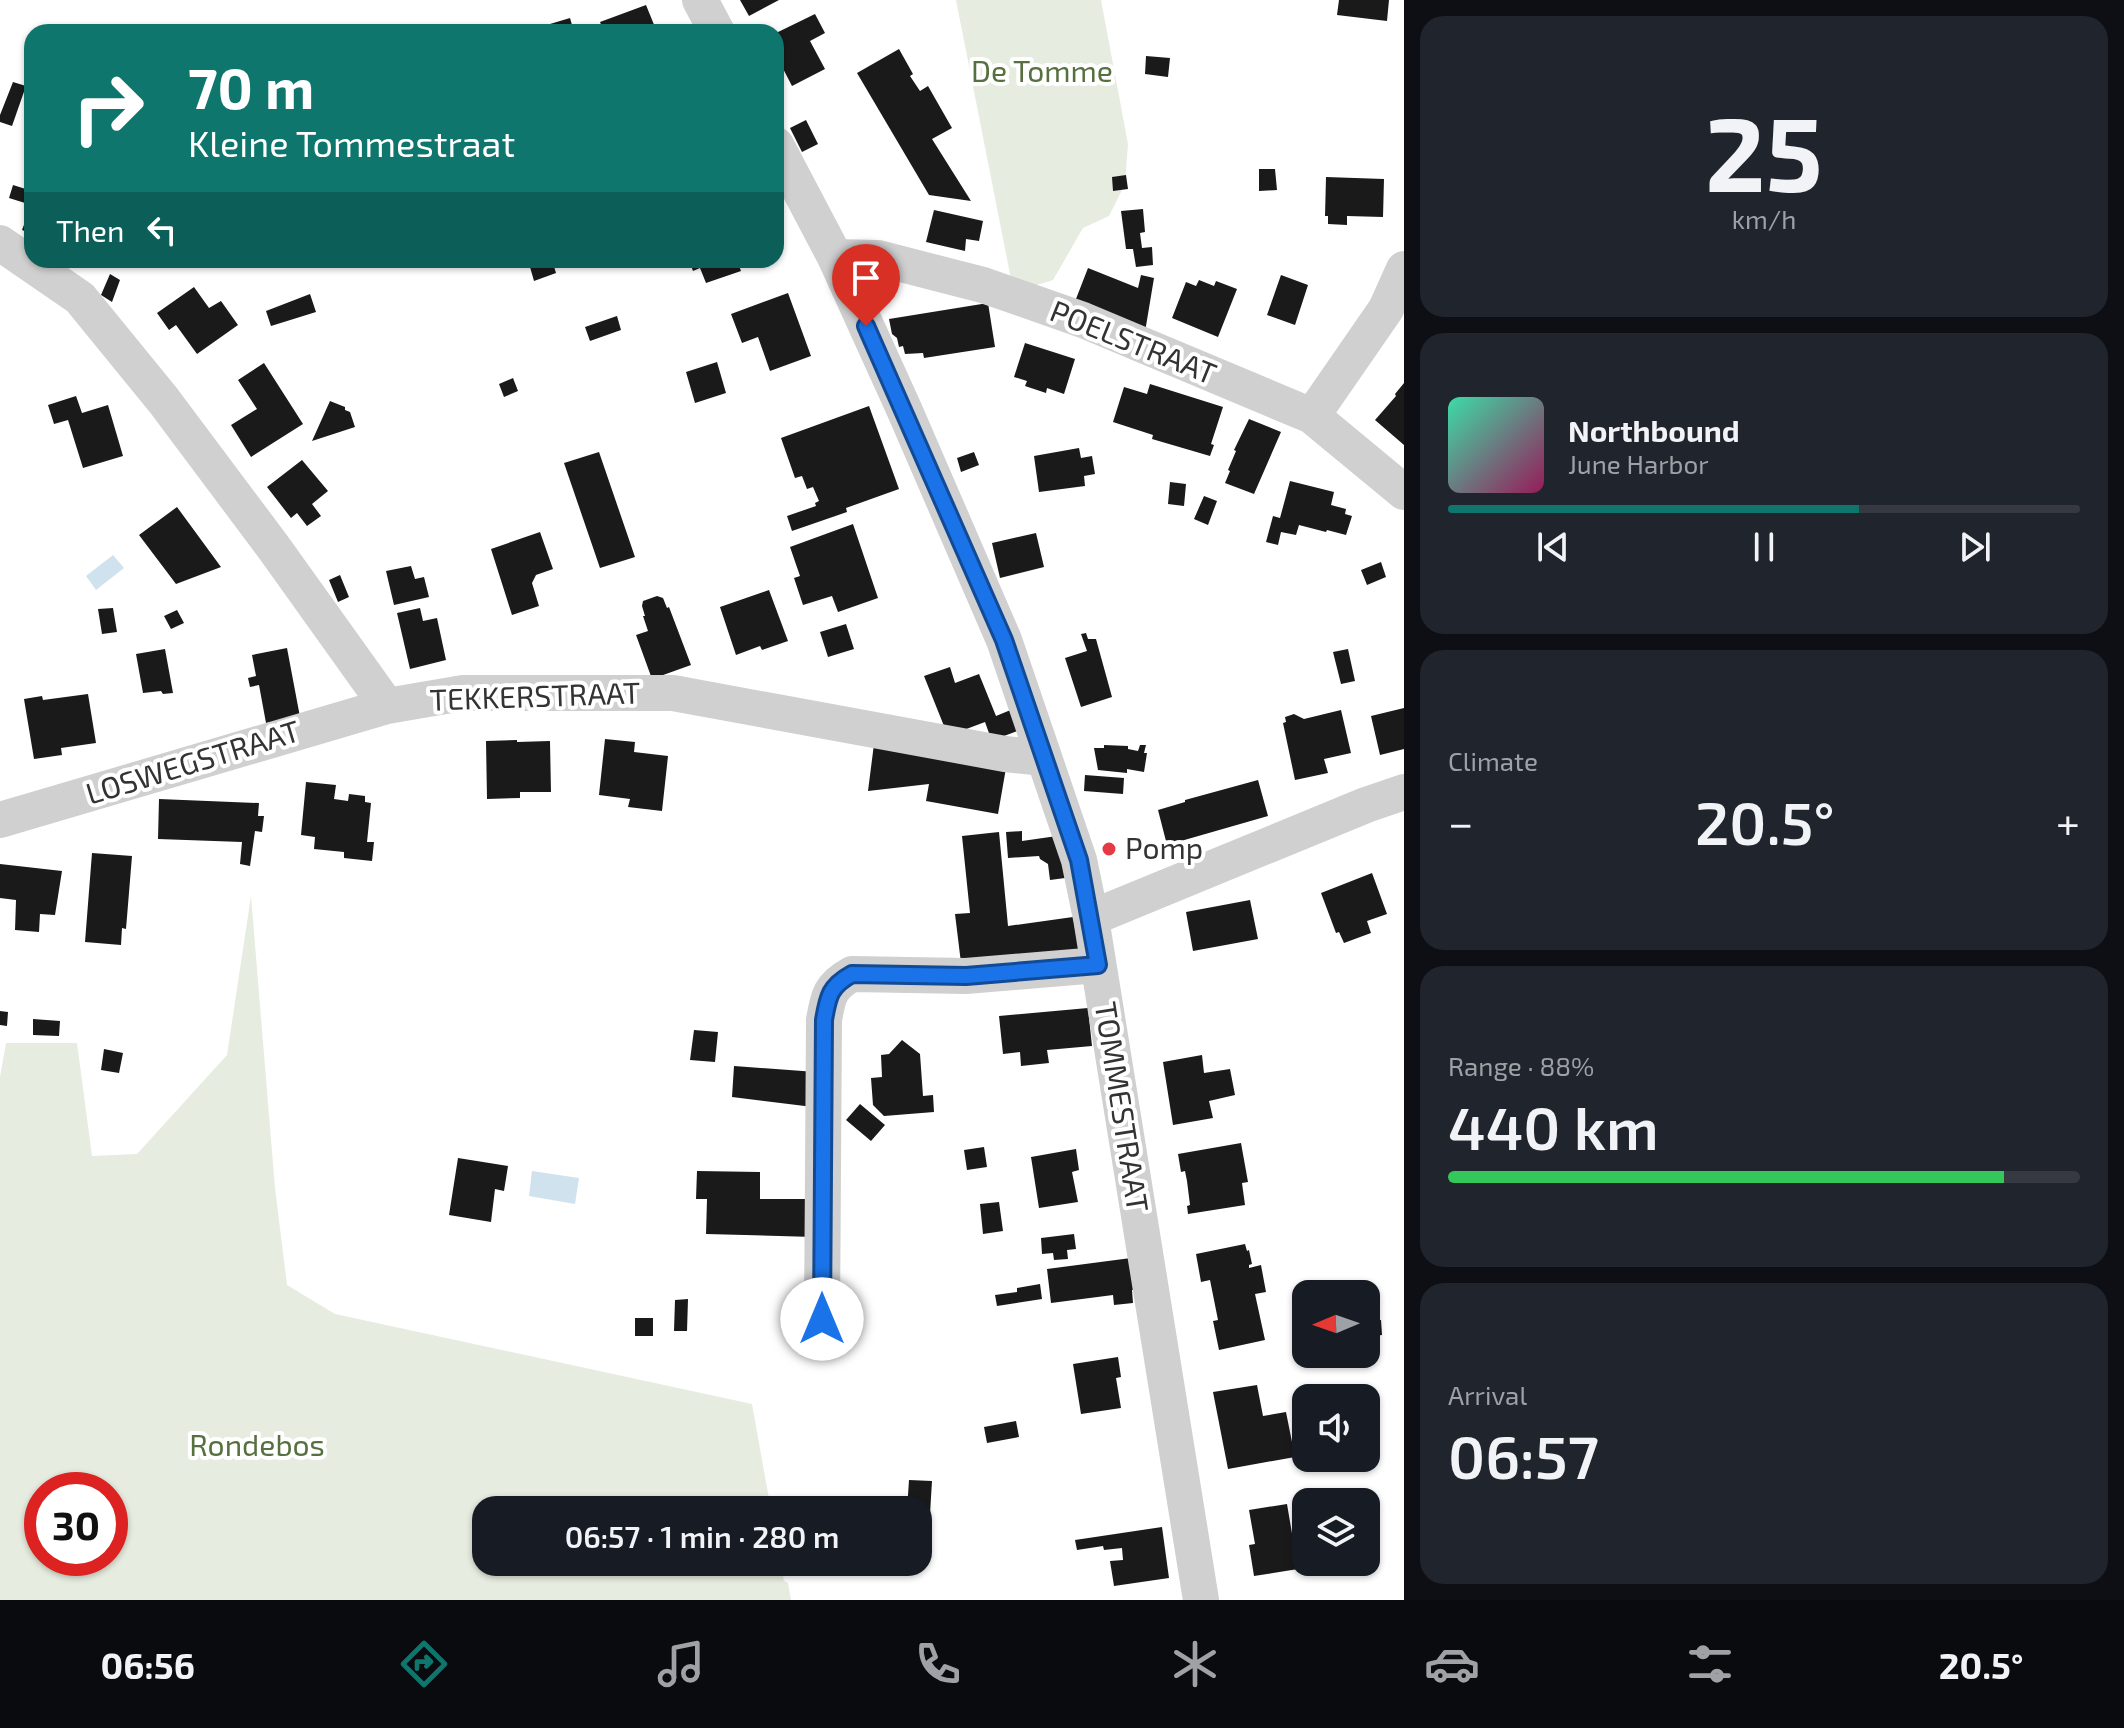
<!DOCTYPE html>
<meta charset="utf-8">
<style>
body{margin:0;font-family:"Exo 2",sans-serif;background:#20242c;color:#f1f3f6;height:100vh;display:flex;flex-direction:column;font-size:30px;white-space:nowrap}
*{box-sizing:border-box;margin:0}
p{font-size:26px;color:#9ea1a6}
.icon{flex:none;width:44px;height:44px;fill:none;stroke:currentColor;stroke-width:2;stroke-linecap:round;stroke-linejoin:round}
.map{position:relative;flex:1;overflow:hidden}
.side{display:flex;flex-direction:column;gap:16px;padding:16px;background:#0d0f14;width:720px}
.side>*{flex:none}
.top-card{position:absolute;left:24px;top:24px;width:760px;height:244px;border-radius:24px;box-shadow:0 2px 6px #0004;background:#0f766e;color:#fff;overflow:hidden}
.needle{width:52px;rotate:268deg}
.controls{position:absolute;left:1292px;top:1280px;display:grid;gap:16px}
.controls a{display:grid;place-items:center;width:88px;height:88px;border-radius:16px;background:#171b24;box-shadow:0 2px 6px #0004;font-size:40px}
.speed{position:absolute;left:24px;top:1472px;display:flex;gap:16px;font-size:40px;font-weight:700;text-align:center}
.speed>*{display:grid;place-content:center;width:104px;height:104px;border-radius:50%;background:#171b24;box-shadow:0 2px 6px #0004;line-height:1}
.speed .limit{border:12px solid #d22;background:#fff;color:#111}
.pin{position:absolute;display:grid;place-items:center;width:68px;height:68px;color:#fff;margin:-82px -34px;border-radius:50% 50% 50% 0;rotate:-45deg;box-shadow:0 0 8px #0007}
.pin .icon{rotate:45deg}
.me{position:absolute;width:88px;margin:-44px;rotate:0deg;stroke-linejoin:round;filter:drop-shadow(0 0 6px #0008)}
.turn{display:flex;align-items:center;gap:28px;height:168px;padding:0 32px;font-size:36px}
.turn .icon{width:104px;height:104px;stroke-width:2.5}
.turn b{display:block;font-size:56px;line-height:68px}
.then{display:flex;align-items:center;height:76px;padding:0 32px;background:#0003;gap:16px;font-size:30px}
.big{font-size:60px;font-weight:600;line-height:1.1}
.side .tile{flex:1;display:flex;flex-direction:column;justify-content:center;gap:12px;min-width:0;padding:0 28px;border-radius:24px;background:#20242c}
.side .dial{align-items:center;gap:0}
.dial b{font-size:104px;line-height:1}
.song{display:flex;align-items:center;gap:24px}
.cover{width:96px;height:96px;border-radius:12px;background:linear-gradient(135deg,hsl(160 70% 55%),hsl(330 70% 35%))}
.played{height:8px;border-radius:4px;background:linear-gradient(90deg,#0f766e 65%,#363941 65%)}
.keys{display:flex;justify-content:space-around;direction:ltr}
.heat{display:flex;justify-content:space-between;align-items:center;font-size:44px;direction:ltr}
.charge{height:12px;border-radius:6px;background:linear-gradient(90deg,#34c759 88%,#363941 0)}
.trip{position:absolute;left:472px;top:1496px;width:460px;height:80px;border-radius:24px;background:#171b24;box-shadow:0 2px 6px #0004;font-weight:600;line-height:80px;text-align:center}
.tabs{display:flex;height:128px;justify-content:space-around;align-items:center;background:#090b0e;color:#9ea1a6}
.tabs .icon{width:56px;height:56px}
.tabs .active{color:#0f766e}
.tabs b{font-size:36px;color:#f1f3f6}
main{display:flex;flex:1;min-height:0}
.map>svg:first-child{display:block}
.green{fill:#e6ecdf;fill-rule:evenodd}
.water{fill:#cfe2ee}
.building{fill:#1a1a1a}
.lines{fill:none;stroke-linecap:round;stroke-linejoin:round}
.minor{stroke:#d0d0d0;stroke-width:36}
.route-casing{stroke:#114b97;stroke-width:20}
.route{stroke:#1a73e8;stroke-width:14}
.poi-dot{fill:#e63946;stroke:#fff;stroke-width:3}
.labels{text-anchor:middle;stroke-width:8;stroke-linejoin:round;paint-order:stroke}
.park-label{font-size:30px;fill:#56703f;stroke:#fff}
.street-label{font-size:30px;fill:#333;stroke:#fff}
.poi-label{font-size:30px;fill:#333;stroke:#fff;text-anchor:start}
</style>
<main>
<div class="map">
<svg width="1404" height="1600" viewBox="0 0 1404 1600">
<rect width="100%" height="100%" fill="#fff"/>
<path class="green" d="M956 0H1101L1128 144 1125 184 1109 216 1083 228 1053 280 1030 287 1011 279Z
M251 896 275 1188 287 1285 335 1314 752 1404 771 1510H486V1562H781L784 1581 788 1583 791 1600H0V1077L6 1043H77L92 1156 137 1154 227 1055ZM42 1490H110V1558H42Z"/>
<path class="water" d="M113 555 124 568 96 590 86 576Z
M532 1171 579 1178 575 1204 529 1196Z"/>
<path class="building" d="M740 0H779L749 16Z
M1339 0H1389L1387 21 1337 15Z
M646 5 657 32H604L600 22Z
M815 14 825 33 810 41 825 69 792 86 778 59H776V33Z
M570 18 574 32H541L540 27Z
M899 49 913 74 910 76 920 91 928 86 952 128 932 139 971 201 929 195 857 73Z
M1146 56 1170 58 1168 77 1145 74Z
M13 82 26 86 12 126 0 122V115Z
M806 120 818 144 802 152 790 128Z
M1259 169H1275L1277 190 1259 191Z
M1126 175 1128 189 1113 191 1112 177Z
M1326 177 1384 179 1383 217 1347 216V225L1328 224V216H1325Z
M13 185 29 190 25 203 9 198Z
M32 204V234L22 230Z
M1143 209 1145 232 1140 233 1142 248 1152 247 1153 265 1136 267 1133 249H1126L1121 211Z
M934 210 983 221 979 241 966 239 965 251 926 242Z
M528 260H552L556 273 534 281Z
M689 260H737L741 271 706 283 700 268 693 271Z
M1088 268 1138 288 1141 275 1154 278 1145 332 1074 304Z
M110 274 120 280 112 302 101 295Z
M1281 275 1308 285 1295 325 1267 315Z
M1199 280 1214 286 1216 281 1237 289 1218 337 1172 318 1186 282 1196 286Z
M194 287 209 308 221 301 238 325 197 354 176 325 169 330 157 313Z
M788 293 811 356 770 371 758 337 742 343 731 314Z
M310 294 316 312 271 326 266 311Z
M988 303 995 347 924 358 923 353 905 354 903 346 899 347 897 338 892 334 889 319Z
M617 316 621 330 590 341 585 327Z
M1025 343 1075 359 1064 394 1047 388 1046 393 1025 386 1027 381 1014 377Z
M717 362 726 393 695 403 686 372Z
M264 363 303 424 251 457 231 425 257 409 238 380Z
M513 378 518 391 504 397 499 384Z
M1404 383V445L1375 420 1396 396 1395 394Z
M1150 384 1223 407 1211 444 1214 445 1210 456 1152 439 1153 435 1113 422 1124 387 1147 394Z
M76 396 82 413 108 405 123 456 83 468 68 420 54 424 48 405Z
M330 401 345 407V410L350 412 355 427 312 441Z
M869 406 899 489 846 508 847 512 792 531 787 516 816 506 815 503 819 501 813 487 807 489 802 476 795 478 781 438Z
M1249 419 1281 432 1254 494 1225 483 1230 471 1228 470 1236 451 1234 450Z
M1079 448 1081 458 1092 456 1095 474 1084 476 1085 486 1039 492 1034 456Z
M599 452 635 557 600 568 564 463Z
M974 452 979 465 961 472 957 458Z
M302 460 328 491 312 504 321 516 307 526 297 513 291 518 267 487Z
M1290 481 1334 492 1331 505 1346 509 1345 514 1352 516 1346 535 1327 530 1326 532 1299 525 1296 535 1281 532 1278 545 1266 542 1273 516 1280 518Z
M1170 482 1186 484 1184 506 1168 504Z
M1204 496 1217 501 1208 525 1194 519Z
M177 507 221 567 176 584 139 535Z
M853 524 878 598 838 612 832 596 803 605 794 578 800 576 790 547Z
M540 532 553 569 536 575 532 583 539 606 512 615 491 549Z
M1036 533 1044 567 1000 578 992 543Z
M1381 562 1386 577 1367 585 1361 570Z
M411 566 415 579 424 577 429 597 394 605 386 571Z
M340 575 349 597 338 602 329 580Z
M769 590 788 641 762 650 760 646 736 655 720 607Z
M657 596 663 598 667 608 669 607 691 665 652 679 636 635 648 631 643 616H645L642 606 643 601Z
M113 608 117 632 102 634 98 609Z
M420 608 423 621 437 618 446 660 410 669 397 613Z
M177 610 184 623 171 629 164 616Z
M846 624 854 649 828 657 820 632Z
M1086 633 1088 639H1096L1112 697 1081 707 1065 658 1087 651 1081 634Z
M287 648 300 717 266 723 259 685 250 687 248 678 256 676 252 655Z
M165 649 173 693 163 694 161 691 143 693 136 654Z
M1348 649 1355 681 1341 684 1333 652Z
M950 667 955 683 979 674 996 716 1013 709 1020 730 1004 736H990L985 722 961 731H946L924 676Z
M88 694 96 743 61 748 62 755 34 759 24 699 42 696 43 700Z
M1404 708V749L1380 755 1371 716Z
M1341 710 1351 753 1324 759 1328 773 1295 780 1283 723 1286 722 1285 717 1294 714 1304 719Z
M605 739 635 742 634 752 668 756 662 811 628 807 630 799 599 795Z
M517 740V742L550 741 551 792H520V798L487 799 486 741Z
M874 744 1006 768 998 814 926 801 929 784 868 791Z
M1104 745 1128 746V749L1138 751 1140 745H1146L1144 753H1147L1144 772 1127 769V773L1098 770 1094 748H1104Z
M1085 775 1124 778 1123 794 1084 791Z
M1258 780 1268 816 1167 845 1158 810 1185 802V800Z
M306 782 336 785 334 799 348 801 349 794 365 796V802L371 803 367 842H374L372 861 344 858V852L314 849 315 837 301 835Z
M159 799 259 803 258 816H264L262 832 255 831 250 866 240 864 242 842 158 839Z
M1022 831V841L1057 836 1065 878 1050 880 1048 864 1040 859 1039 856 1008 858 1006 832Z
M999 832 1008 926 1073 917 1079 950 961 963 955 914 970 913 962 836Z
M92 853 132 856 126 929 122 928 121 945 85 942Z
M0 864 62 871 55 915 40 914 39 932 15 930 16 900 0 898Z
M1372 873 1387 914 1367 921 1371 933 1344 943 1339 932 1336 933 1321 893Z
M1250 900 1258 939 1193 951 1186 912Z
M1088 1008 1092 1046 1047 1050 1049 1063 1021 1066 1020 1052 1003 1054 999 1016Z
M0 1011 8 1012 7 1026 0 1025Z
M33 1019 60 1021 59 1036 33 1035Z
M694 1030 718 1032 715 1062 690 1060Z
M902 1040 920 1054 923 1096 933 1095 934 1112 884 1116 873 1105 871 1078 882 1077 881 1055 889 1054Z
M104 1049 123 1053 119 1073 101 1070Z
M1202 1055 1204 1073 1230 1069 1235 1095 1209 1101 1213 1118 1173 1125 1163 1062Z
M734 1066 816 1072 813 1107 732 1097Z
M860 1104 885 1125 871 1141 846 1120Z
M1241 1143 1248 1182 1242 1183 1245 1205 1188 1214 1187 1206 1190 1205 1187 1181 1185 1171 1181 1172 1178 1154Z
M984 1147 987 1167 967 1170 964 1150Z
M1076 1149 1079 1170 1072 1172 1078 1202 1039 1208 1031 1157Z
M458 1158 508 1166 504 1191 495 1189 491 1222 449 1215Z
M697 1171 760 1172V1199H814V1237L706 1234 707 1199H696Z
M999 1202 1003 1231 983 1234 980 1204Z
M1074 1234 1076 1249 1067 1250 1068 1259 1054 1260 1053 1253 1042 1254 1041 1238Z
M1245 1244 1247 1251 1249 1250 1252 1264 1249 1265V1268L1261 1265 1266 1292 1255 1294 1265 1340 1219 1350 1213 1321 1218 1320 1210 1280 1201 1282 1196 1254Z
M1131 1258 1135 1290H1132L1133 1303 1114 1305 1113 1295 1051 1303 1047 1269Z
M1040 1284 1042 1299 997 1306 995 1295 1017 1292V1288Z
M688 1299 687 1331H674L675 1300Z
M635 1318H653V1336H635Z
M1381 1320 1382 1335 1366 1337V1321Z
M1118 1357 1121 1377 1116 1378 1121 1408 1081 1414 1073 1364Z
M1257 1385 1263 1416 1286 1412 1295 1457 1228 1469 1213 1392Z
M1016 1421 1019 1437 987 1443 984 1427Z
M909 1480 932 1481 930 1514 918 1513V1510H907Z
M1287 1504 1298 1569 1254 1576 1249 1545 1255 1544 1249 1510Z
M1162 1527 1169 1578 1114 1586 1110 1561 1123 1560 1122 1548 1104 1550 1103 1546 1077 1550 1075 1540Z"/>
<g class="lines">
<path class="minor" d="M700 0 717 32
M776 145 835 257 904 409 1004 640 1079 860 1091 918 1201 1600
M0 243 80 298 164 401 274 548 387 706
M835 257 878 258 983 285 1083 320 1312 416 1404 492
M1312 416 1386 309 1404 269
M0 820 387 706 463 693H673L1005 754 1044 758
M1091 918 1366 805 1404 792
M822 1319 824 1020C828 996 830 986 852 974L966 976 1098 965"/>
</g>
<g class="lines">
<g class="route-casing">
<path id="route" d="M822 1319 824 1020C828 996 830 986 852 974L966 976 1098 965 1079 860 1004 640 866 326"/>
</g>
<use href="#route" class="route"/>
</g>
<circle class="poi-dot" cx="1109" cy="849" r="8"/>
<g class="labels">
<g class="park-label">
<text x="1042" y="82">De Tomme</text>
<text x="257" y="1456">Rondebos</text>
</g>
<g class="street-label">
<text transform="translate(1133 343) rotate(22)" y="10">POELSTRAAT</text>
<text transform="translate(535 697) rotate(-2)" y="10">TEKKERSTRAAT</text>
<text transform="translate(193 763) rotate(-17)" y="10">LOSWEGSTRAAT</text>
<text transform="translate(1121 1107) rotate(81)" y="10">TOMMESTRAAT</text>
</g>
<g class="poi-label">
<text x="1125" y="859">Pomp</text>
</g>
</g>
</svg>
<div class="controls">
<a><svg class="needle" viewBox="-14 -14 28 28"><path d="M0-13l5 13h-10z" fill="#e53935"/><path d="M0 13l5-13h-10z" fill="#9ea1a6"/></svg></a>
<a><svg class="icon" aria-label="sound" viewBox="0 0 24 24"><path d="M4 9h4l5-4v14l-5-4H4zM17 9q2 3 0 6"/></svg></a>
<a><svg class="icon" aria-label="layers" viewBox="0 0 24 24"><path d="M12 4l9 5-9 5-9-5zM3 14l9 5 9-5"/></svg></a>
</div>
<div class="speed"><div class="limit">30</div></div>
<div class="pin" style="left:866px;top:326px;background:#d93025"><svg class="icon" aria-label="arrive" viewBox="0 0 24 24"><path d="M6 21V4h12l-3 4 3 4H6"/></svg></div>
<svg class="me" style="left:822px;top:1319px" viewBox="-20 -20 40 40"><circle r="19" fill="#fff"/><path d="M0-13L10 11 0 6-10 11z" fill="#1a73e8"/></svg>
<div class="trip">06:57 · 1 min · 280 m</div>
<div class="top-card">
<div class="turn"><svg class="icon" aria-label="right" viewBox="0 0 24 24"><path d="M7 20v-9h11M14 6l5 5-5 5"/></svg><div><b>70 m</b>Kleine Tommestraat</div></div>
<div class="then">Then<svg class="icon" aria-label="left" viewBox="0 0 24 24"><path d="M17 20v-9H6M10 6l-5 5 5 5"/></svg></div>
</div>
</div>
<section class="side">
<div class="tile dial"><b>25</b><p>km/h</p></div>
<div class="tile">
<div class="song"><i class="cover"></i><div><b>Northbound</b><p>June Harbor</p></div></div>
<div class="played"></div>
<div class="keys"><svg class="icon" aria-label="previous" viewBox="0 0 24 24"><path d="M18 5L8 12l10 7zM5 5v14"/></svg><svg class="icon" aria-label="pause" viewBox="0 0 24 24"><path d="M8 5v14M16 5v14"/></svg><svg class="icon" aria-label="next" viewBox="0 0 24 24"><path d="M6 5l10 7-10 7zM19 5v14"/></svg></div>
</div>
<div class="tile"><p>Climate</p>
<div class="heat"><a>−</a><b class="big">20.5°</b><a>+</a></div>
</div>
<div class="tile"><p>Range · 88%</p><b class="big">440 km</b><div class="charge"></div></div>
<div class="tile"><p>Arrival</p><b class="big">06:57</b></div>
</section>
</main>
<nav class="tabs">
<b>06:56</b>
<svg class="icon active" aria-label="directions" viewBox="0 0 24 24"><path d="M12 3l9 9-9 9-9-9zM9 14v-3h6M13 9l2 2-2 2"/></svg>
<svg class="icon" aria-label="music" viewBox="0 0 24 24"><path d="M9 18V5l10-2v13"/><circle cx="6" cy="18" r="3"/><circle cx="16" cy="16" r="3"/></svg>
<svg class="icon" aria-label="phone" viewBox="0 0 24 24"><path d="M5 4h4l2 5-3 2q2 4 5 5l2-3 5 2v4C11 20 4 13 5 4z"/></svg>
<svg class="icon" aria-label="climate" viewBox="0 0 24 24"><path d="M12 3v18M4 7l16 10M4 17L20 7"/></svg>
<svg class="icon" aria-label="car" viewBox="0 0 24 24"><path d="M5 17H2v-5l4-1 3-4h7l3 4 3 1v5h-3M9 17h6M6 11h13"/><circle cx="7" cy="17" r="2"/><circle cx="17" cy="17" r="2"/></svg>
<svg class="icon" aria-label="filters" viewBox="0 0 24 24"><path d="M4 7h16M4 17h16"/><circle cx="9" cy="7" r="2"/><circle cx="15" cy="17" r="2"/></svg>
<b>20.5°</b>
</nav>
